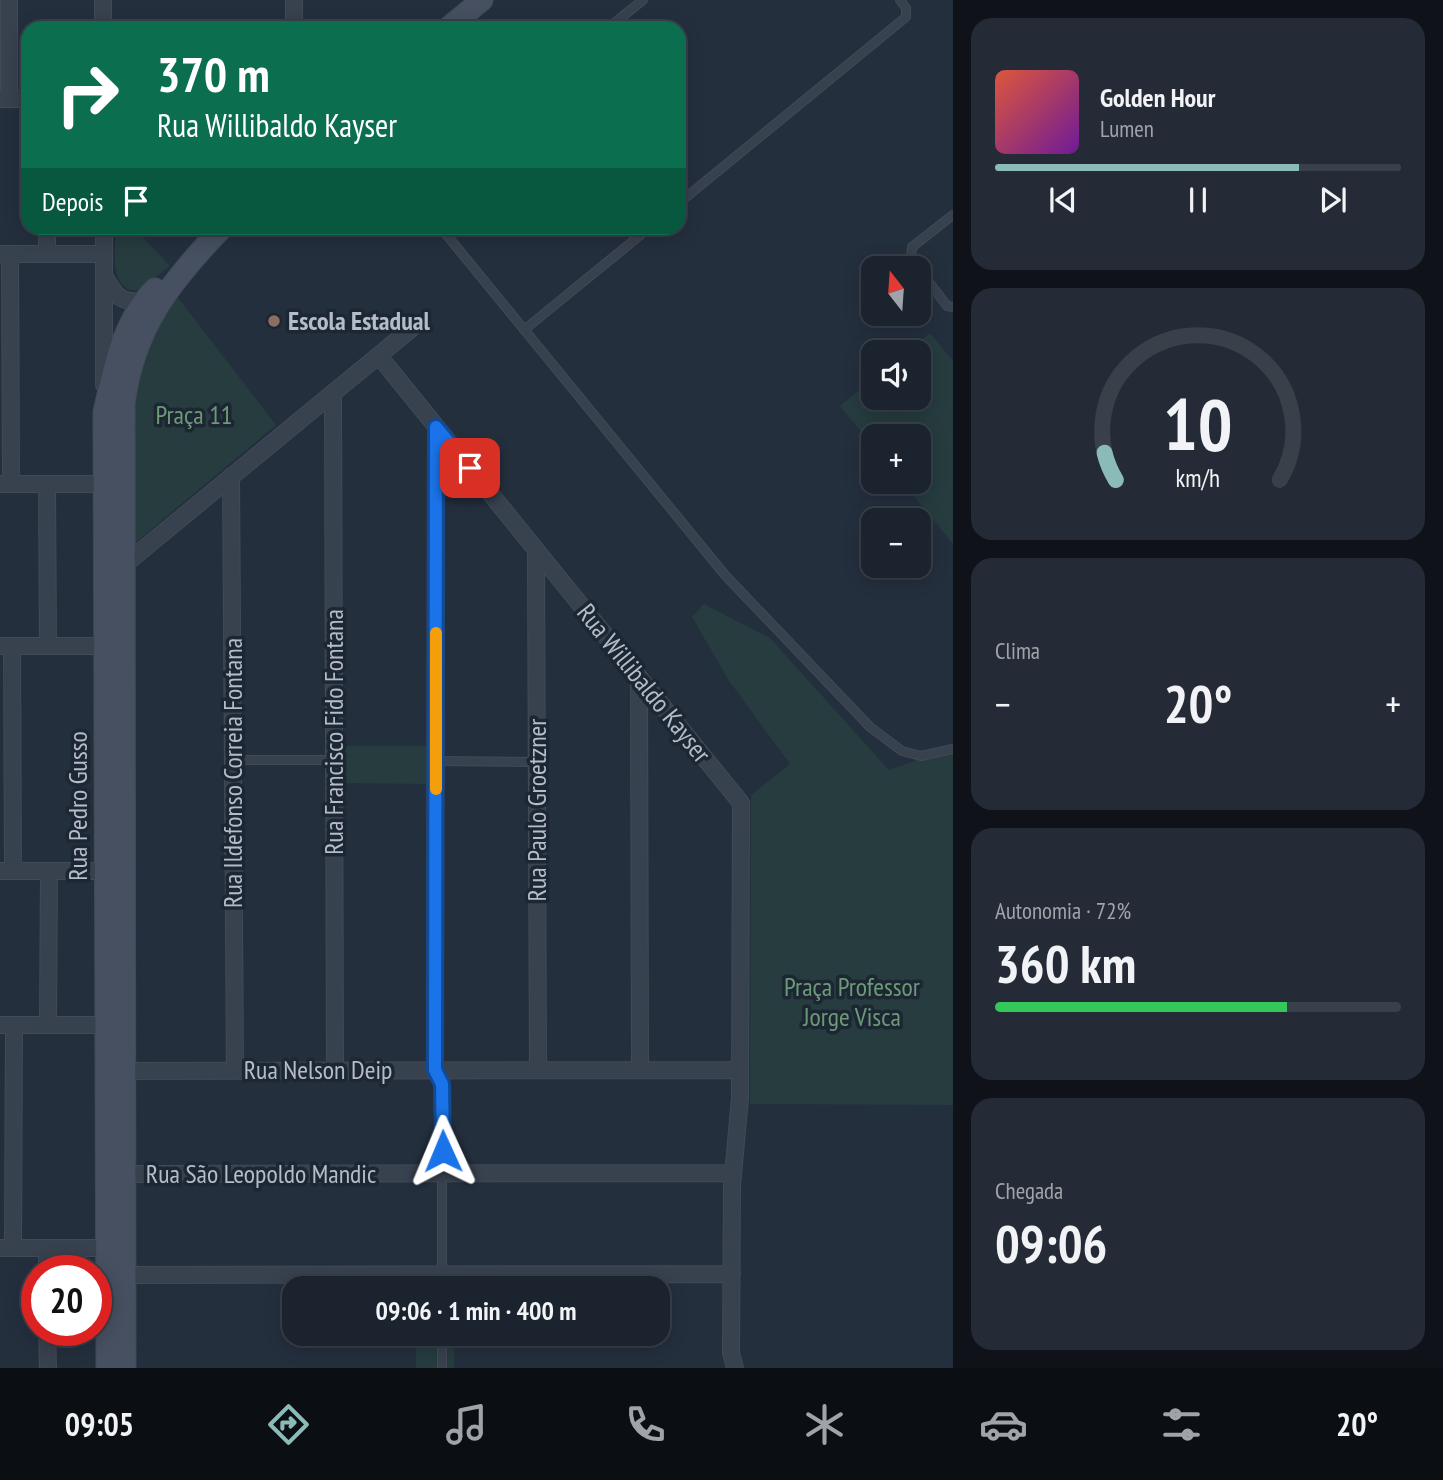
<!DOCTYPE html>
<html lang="pt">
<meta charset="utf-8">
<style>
body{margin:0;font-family:"PT Sans Narrow",sans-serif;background:#242b36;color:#f1f3f6;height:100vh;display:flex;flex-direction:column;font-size:26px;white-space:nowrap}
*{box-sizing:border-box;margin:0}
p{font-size:23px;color:#a0a4aa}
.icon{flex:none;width:38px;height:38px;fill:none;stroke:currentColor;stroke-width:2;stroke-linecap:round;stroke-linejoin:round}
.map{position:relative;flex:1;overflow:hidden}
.details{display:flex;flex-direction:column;gap:18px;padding:18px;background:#0f1319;width:490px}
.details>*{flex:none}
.guide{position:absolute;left:21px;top:21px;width:665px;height:214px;border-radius:21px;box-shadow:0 4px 18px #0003,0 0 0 2px #39404a;background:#0b6e4f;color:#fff;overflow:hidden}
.needle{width:46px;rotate:343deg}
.tools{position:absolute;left:861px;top:256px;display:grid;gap:14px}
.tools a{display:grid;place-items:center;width:70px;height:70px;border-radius:14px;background:#1b232e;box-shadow:0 4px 18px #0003,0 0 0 2px #39404a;font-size:35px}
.speed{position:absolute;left:21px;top:1255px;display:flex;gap:14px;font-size:35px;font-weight:700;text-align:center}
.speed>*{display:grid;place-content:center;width:91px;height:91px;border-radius:50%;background:#1b232e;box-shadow:0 4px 18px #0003,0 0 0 2px #39404a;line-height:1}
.speed .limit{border:10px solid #d22;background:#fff;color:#111}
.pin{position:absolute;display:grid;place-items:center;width:60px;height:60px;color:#fff;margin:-30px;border-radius:14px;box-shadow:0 4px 10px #0006}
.me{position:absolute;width:77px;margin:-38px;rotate:359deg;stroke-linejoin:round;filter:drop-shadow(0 0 5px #0008)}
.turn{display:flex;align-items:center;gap:24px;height:147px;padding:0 21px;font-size:32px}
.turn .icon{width:91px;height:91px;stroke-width:2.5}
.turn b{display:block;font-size:49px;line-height:60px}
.then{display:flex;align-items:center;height:66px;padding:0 21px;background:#0003;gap:14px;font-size:26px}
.big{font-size:52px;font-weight:600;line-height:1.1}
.details .widget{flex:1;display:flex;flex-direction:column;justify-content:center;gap:10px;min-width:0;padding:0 24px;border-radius:21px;background:#242b36}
.details .dial{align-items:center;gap:0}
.dial svg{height:182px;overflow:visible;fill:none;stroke:#39404a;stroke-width:7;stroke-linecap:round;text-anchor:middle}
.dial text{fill:#f1f3f6;stroke:none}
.song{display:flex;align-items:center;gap:21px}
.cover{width:84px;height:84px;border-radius:10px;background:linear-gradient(135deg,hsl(10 70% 55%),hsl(280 70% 35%))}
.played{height:7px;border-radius:4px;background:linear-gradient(90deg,#8bbbb9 75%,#39404a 75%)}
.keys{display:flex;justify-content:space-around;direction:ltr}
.heat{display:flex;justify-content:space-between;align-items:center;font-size:38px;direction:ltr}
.charge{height:10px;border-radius:5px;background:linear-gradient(90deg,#34c759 72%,#39404a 0)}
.trip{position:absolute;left:282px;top:1276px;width:388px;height:70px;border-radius:21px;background:#1b232e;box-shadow:0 4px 18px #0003,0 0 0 2px #39404a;font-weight:600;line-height:70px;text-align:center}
.dock{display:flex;height:112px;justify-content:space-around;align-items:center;background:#0b0e12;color:#a0a4aa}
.dock .icon{width:49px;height:49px}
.dock .on{color:#8bbbb9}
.dock b{font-size:32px;color:#f1f3f6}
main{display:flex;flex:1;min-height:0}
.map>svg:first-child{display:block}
.green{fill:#263c3f}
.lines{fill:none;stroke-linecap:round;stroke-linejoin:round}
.service-casing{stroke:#414a57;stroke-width:10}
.minor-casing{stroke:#414a57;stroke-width:18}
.secondary-casing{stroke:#414a57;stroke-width:23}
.service{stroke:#38414e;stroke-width:8}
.minor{stroke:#38414e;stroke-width:16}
.secondary{stroke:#465061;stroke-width:21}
.route-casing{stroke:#114b97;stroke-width:18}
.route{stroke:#1a73e8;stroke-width:12}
.slow{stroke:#f59e0b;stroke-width:12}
.education-dot{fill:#8d6e63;stroke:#1d2633;stroke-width:2.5}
.labels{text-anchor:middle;stroke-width:7;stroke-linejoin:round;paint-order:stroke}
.poi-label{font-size:26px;font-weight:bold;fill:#b4bcc9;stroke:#1d2633;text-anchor:start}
.park-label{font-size:26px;fill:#6b9a76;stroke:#1d2633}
.street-label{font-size:26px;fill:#b4bcc9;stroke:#1d2633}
</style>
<main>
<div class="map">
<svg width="953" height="1368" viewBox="0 0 953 1368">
<rect width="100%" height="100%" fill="#242f3e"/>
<path class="green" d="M116 228H134L170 266 138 291C107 290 116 248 116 228Z
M176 295 276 425 135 543C135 489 126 396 147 348 155 330 166 312 176 295Z
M930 333 953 361V544L902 481H919V436H873V446L840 406 873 379V397H919V352H907Z
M704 604 770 638 889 770 920 759 953 752V1105L750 1104 751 795 790 764 729 681 692 617Z
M341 746H430V784L341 783Z
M416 1334H454V1368H416Z"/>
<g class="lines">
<g class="service-casing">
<path id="service" d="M608 28 643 0
M679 203 906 17V8L900 0
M441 228 725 575 870 727 902 751 921 756 953 749
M918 268 911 258 912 247 953 215
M919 269 947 306 953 307
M524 330 649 228
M233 760H334
M436 761 537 762
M435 1070 442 1084V1288
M442 1368V1334"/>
</g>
<g class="minor-casing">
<path id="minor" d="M9 0V99
M103 0V28
M294 0V28
M0 99H28
M47 228V254
M104 228V385
M1 254H104
M10 254 11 484
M104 276C116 296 120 304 145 301
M379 356 741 803 740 1098 732 1186 731 1353 735 1368
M333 393 335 1071
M231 476 235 1071
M0 484H114
M47 484 48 646
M536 551 538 1070
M118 565H124L412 328
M0 646H105
M12 646 13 871
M639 677 640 1070
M0 871H106
M0 1025H117
M48 1025 49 871
M435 1070 436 427
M116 1071 740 1070
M124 1174 733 1173
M0 1248H107
M13 1248 14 1025
M47 1248V1270
M125 1275 732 1274
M47 1330 48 1368"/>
</g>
<g class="secondary-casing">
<path id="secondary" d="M448 28 482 0
M107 1368 104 412C114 369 122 322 155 289
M125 1368 124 403C134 327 171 281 222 228"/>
</g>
<use href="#service" class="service"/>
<use href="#minor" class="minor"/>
<use href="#secondary" class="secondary"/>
</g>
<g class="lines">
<g class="route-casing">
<path id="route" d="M443 1151 442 1084 435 1070 436 427 470 468"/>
</g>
<use href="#route" class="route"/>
<path class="slow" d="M436 789V633"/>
</g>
<circle class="education-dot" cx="274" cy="321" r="7"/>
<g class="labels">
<g class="poi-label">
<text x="288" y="330">Escola Estadual</text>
</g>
<g class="park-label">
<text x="194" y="424">Praça 11</text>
<text x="852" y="996">Praça Professor<tspan x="852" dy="30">Jorge Visca</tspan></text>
</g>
<g class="street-label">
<text transform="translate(644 683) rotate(51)" y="9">Rua Willibaldo Kayser</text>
<text transform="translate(334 732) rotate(-90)" y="9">Rua Francisco Fido Fontana</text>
<text transform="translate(233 773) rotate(-90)" y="9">Rua Ildefonso Correia Fontana</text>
<text transform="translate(78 806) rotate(-90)" y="9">Rua Pedro Gusso</text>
<text transform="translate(537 810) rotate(-90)" y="9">Rua Paulo Groetzner</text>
<text x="318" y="1079">Rua Nelson Deip</text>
<text x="261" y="1183">Rua São Leopoldo Mandic</text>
</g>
</g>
</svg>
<div class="tools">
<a><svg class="needle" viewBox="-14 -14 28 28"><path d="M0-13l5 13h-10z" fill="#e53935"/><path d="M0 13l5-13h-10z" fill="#a0a4aa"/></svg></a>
<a><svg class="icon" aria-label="sound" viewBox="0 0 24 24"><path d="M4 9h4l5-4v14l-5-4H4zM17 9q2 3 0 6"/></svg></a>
<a>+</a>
<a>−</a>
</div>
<div class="speed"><div class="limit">20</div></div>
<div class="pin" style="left:470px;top:468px;background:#d93025"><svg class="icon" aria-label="arrive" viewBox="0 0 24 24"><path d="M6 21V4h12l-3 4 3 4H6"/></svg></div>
<svg class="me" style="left:443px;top:1151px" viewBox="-20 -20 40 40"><path d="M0-17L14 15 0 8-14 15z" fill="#1a73e8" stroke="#fff" stroke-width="4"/></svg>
<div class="trip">09:06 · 1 min · 400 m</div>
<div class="guide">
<div class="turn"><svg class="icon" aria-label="right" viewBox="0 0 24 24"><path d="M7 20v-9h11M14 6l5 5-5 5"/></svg><div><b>370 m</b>Rua Willibaldo Kayser</div></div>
<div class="then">Depois<svg class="icon" aria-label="arrive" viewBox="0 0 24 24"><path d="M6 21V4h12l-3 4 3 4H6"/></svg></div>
</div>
</div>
<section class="details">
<div class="widget">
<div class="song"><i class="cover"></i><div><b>Golden Hour</b><p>Lumen</p></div></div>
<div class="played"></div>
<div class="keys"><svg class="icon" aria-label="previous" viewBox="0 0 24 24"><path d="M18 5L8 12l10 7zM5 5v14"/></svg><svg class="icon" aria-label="pause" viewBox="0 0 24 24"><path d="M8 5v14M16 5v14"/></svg><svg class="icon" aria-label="next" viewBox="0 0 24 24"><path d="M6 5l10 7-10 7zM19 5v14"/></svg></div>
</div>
<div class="widget dial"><svg viewBox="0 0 100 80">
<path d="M14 69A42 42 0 1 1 86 69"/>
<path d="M14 69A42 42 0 0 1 9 57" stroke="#8bbbb9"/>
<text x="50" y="56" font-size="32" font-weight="700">10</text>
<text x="50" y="72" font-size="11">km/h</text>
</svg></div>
<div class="widget"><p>Clima</p>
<div class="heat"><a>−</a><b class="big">20°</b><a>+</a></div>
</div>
<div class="widget"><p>Autonomia · 72%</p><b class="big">360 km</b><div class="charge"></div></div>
<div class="widget"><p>Chegada</p><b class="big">09:06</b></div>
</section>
</main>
<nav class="dock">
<b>09:05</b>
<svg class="icon on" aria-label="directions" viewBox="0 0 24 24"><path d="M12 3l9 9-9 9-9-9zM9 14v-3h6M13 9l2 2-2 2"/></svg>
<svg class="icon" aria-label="music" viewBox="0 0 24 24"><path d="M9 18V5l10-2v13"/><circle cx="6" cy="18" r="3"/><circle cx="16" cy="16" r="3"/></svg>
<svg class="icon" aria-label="phone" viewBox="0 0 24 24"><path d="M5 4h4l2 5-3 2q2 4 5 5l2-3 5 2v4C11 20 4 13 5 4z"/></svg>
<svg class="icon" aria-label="climate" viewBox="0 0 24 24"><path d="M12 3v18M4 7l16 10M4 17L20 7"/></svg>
<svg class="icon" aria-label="car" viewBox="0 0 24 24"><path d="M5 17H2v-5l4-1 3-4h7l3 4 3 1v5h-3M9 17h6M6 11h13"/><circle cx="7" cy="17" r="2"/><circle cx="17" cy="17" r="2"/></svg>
<svg class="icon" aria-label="filters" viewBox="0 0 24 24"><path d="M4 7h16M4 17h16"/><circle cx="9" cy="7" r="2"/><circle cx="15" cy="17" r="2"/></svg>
<b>20°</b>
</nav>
